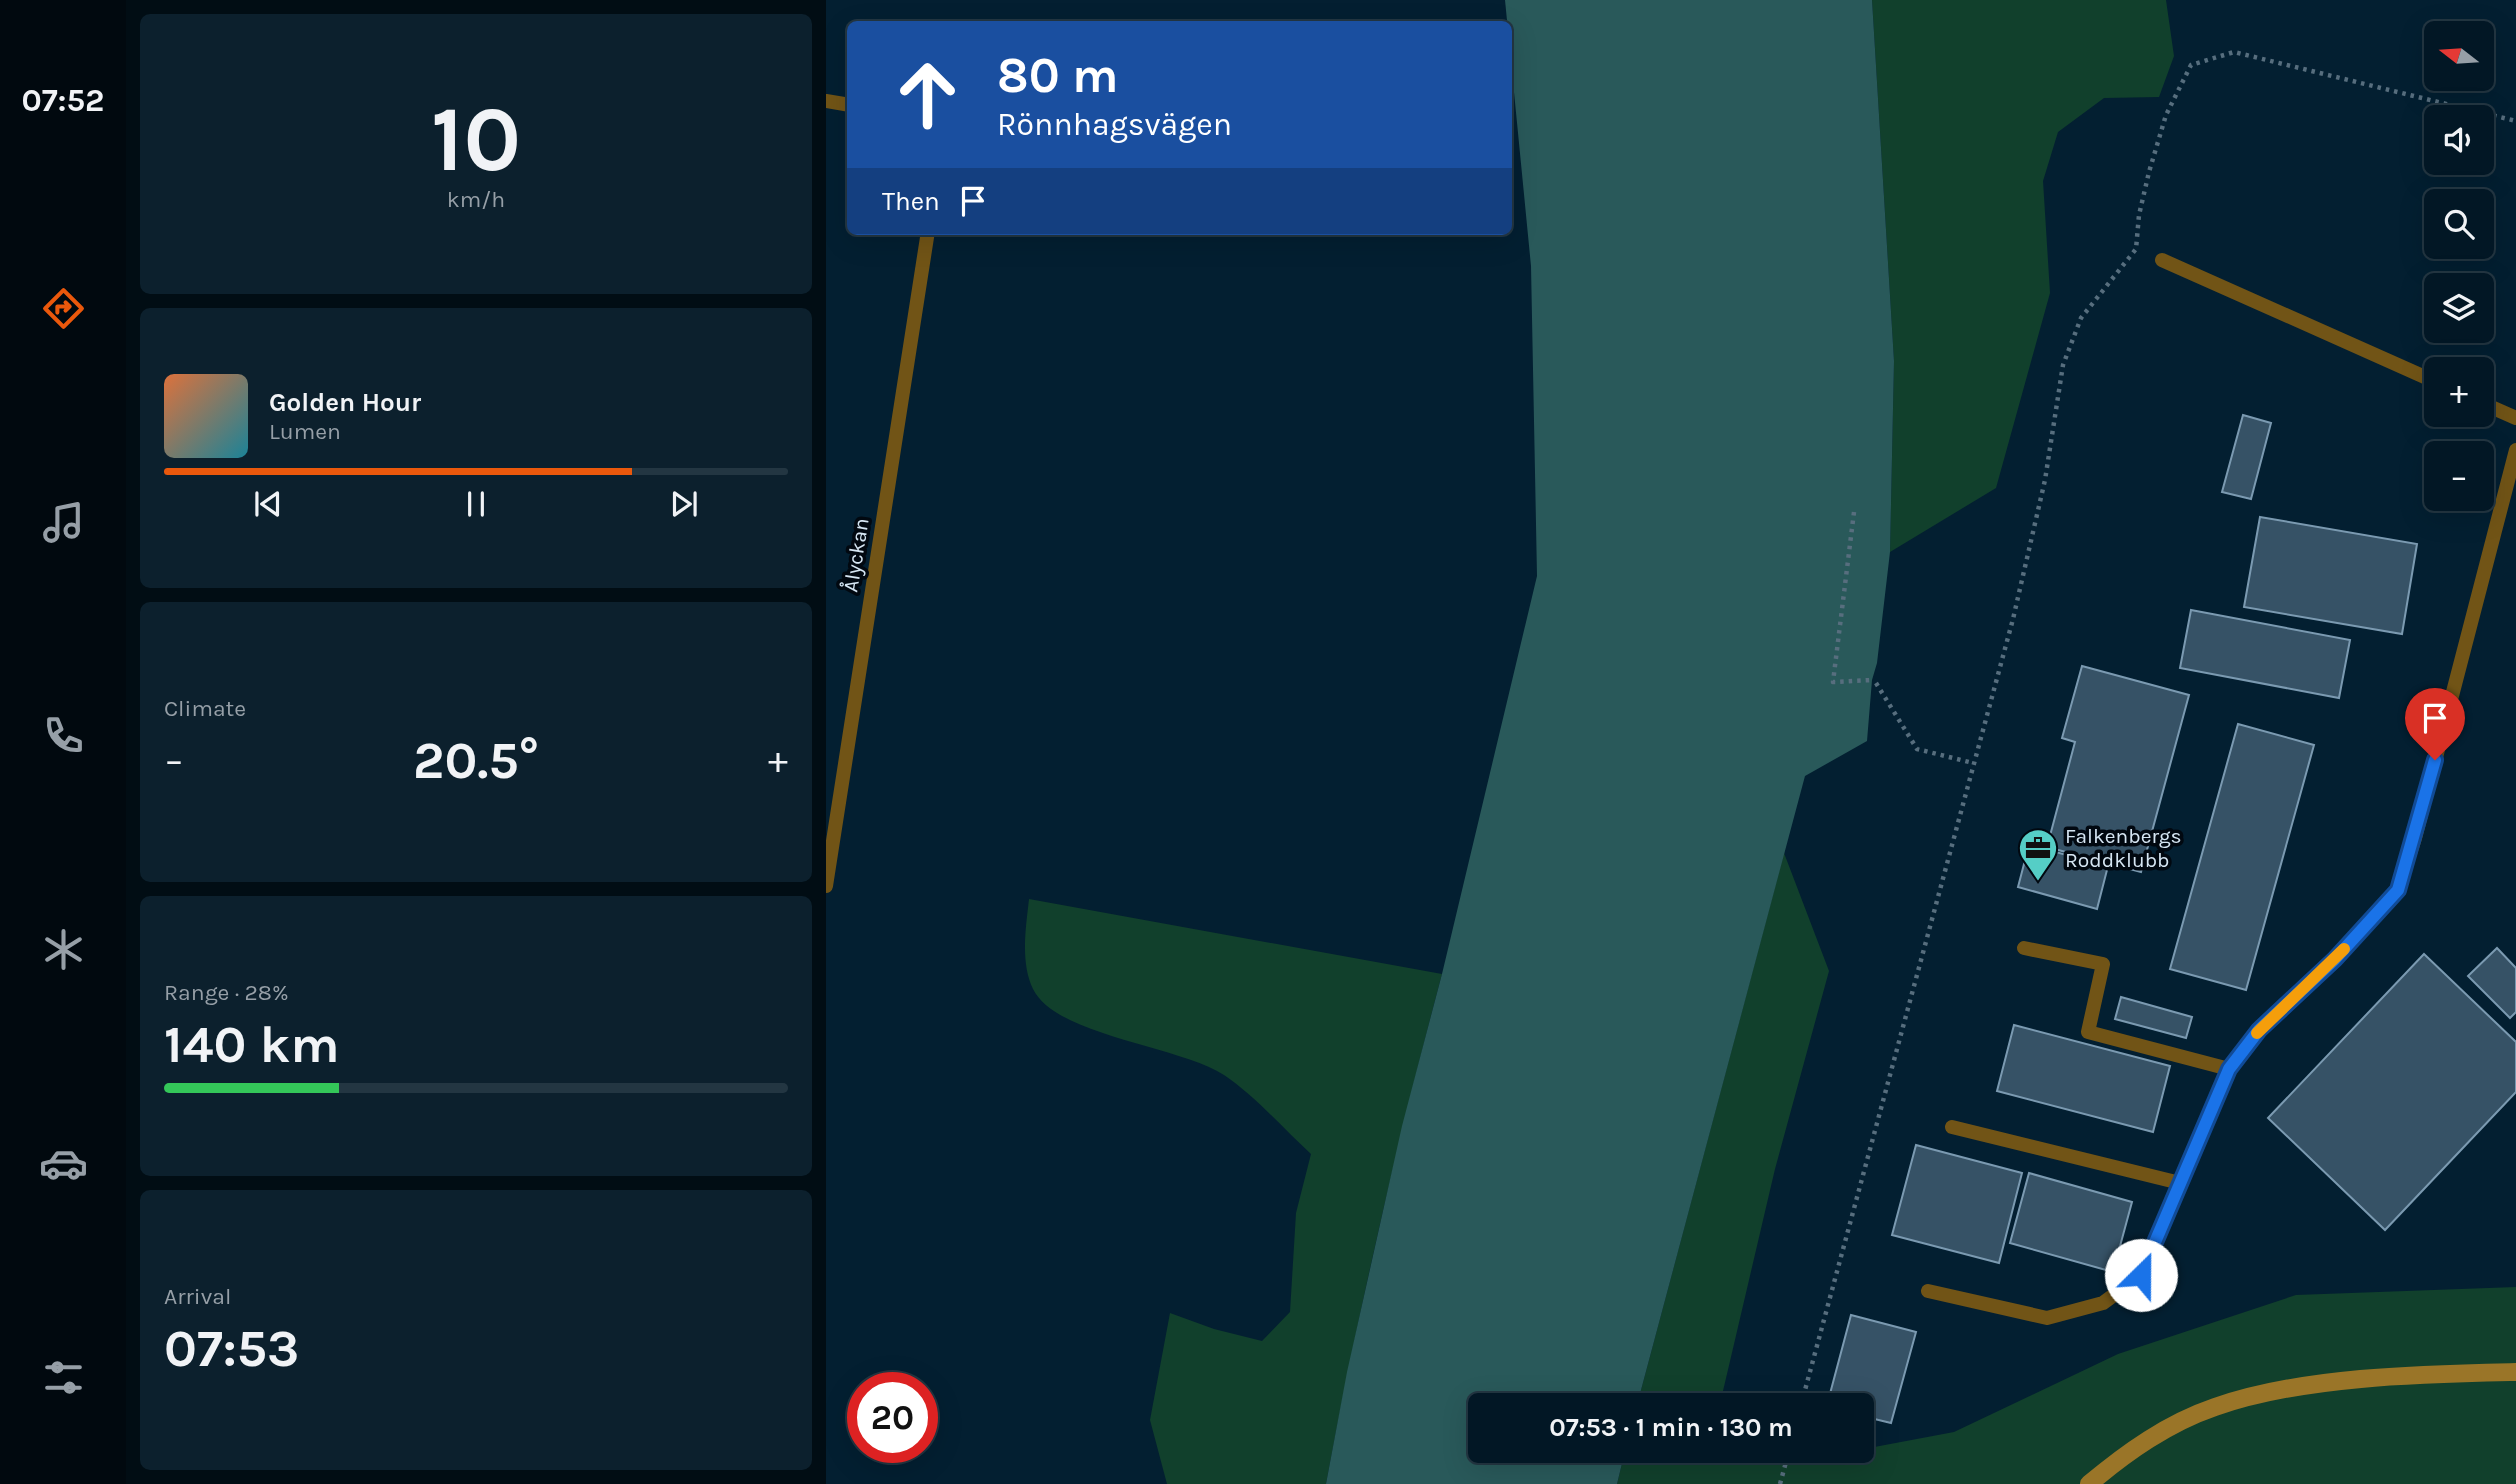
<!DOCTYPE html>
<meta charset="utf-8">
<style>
body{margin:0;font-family:Karla,sans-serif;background:#0c202d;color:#f1f3f6;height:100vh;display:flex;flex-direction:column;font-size:26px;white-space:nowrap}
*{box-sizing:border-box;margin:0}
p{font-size:23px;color:#969fa7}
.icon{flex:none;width:38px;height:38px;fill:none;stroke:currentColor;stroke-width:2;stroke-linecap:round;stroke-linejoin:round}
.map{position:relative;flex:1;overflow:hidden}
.details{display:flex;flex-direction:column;gap:14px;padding:14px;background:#010d14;width:700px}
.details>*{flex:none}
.guide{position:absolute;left:21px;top:21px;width:665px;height:214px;border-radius:10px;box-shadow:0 7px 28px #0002,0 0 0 2px #233642;background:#1a4fa0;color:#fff;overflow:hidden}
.needle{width:46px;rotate:287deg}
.controls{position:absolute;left:1598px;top:21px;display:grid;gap:14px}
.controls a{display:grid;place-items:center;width:70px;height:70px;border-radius:10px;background:#021725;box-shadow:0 7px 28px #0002,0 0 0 2px #233642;font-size:35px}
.speed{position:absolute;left:21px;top:1372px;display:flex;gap:14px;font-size:35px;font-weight:700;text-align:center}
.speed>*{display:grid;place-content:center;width:91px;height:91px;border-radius:50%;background:#021725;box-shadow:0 7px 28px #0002,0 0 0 2px #233642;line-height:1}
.speed .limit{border:10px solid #d22;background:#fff;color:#111}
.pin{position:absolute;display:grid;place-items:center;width:60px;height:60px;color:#fff;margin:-72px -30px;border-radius:50% 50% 50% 0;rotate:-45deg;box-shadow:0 0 7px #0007}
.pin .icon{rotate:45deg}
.me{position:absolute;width:77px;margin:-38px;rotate:23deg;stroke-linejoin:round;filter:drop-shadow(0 0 5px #0008)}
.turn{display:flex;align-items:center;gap:24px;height:147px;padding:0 35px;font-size:32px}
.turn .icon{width:91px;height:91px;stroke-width:2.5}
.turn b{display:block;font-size:49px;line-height:60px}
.then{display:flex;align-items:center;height:66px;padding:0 35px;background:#0003;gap:14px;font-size:26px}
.big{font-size:52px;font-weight:700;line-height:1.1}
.details .tile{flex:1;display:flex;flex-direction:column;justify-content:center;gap:10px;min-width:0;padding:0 24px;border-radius:10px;background:#0c202d}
.details .dial{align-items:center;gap:0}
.dial b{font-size:91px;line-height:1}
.song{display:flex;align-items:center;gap:21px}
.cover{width:84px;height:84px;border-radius:10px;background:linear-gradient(135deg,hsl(20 70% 55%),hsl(190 70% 35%))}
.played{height:7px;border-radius:4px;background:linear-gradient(90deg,#ea580c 75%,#233642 75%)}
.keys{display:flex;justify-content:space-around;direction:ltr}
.heat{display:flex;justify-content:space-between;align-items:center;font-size:38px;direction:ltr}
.charge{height:10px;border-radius:5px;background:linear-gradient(90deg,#34c759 28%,#233642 0)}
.trip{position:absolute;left:642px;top:1393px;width:406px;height:70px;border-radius:10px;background:#021725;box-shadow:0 7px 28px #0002,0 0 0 2px #233642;font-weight:700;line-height:70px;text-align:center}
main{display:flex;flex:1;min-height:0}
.tab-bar{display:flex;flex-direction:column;width:126px;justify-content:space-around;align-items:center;background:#01090f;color:#969fa7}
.tab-bar .icon{width:49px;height:49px}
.tab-bar .current{color:#ea580c}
.tab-bar b{font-size:32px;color:#f1f3f6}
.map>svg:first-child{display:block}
.green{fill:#11402c}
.water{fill:#29595a}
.building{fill:#365266;stroke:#7b9ab1;stroke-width:2}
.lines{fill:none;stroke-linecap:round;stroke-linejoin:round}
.path{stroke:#576e7e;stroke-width:4.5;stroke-dasharray:3.5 5;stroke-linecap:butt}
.lane{stroke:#715416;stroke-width:14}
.secondary{stroke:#9a7528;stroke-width:18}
.route-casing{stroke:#114b97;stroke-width:18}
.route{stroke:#1a73e8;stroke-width:12}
.slow{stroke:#f59e0b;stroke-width:12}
.labels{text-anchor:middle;stroke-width:7;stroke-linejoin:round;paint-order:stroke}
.street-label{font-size:21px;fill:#d6e6f3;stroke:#010810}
.poi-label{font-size:21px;fill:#d6e6f3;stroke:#010810;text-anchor:start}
</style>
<main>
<nav class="tab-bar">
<b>07:52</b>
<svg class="icon current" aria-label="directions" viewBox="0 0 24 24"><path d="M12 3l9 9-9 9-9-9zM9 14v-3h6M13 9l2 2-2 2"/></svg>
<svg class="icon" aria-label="music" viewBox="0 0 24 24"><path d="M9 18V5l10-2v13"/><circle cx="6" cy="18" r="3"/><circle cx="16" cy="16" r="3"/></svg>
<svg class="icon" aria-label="phone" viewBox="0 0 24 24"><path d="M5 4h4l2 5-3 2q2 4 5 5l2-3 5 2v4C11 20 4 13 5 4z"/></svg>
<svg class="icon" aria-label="climate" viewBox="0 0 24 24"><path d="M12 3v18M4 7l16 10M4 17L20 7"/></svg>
<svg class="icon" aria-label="car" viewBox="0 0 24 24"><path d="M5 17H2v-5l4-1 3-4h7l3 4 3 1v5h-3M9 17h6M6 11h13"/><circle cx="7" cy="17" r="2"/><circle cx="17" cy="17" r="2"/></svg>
<svg class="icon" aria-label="filters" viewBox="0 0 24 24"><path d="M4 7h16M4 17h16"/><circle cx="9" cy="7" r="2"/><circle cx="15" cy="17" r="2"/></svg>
</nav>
<section class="details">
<div class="tile dial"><b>10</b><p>km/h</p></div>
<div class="tile">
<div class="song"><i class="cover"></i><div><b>Golden Hour</b><p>Lumen</p></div></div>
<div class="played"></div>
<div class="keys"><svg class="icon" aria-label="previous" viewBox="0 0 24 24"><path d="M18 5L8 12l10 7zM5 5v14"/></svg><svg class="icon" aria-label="pause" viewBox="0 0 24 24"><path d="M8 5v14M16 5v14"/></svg><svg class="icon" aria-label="next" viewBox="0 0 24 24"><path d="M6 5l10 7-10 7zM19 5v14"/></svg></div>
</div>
<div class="tile"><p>Climate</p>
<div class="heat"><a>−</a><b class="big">20.5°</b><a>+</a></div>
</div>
<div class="tile"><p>Range · 28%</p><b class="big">140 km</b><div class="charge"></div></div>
<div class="tile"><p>Arrival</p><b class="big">07:53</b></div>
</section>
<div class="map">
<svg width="1690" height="1484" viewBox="0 0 1690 1484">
<rect width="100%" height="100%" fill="#031f31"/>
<path class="green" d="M1046 0H1340L1348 56 1333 97 1278 98 1232 132 1217 181 1224 293 1170 488 1064 552 1068 361Z
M958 853 1003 971 949 1169 897 1391 916 1405H811Z
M203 899 616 974C571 1143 532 1312 500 1484H341L324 1420 344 1313 388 1329 436 1341 464 1312 470 1213 485 1154C458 1129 428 1095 398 1075 351 1045 230 1036 207 989 194 962 200 927 203 899Z
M1690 1287V1484H791L799 1451H980L990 1458 1128 1432 1292 1354 1470 1295Z"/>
<path class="water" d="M679 0H1046L1068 361 1064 552 1051 663 1046 680 1041 741 979 776 811 1405H654V1451H799L791 1484H500L521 1372 576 1126 616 974 711 576 705 266Z"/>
<path class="building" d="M1417 415 1445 423 1425 499 1396 492Z
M1434 517 1591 544 1576 634 1418 607Z
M1365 610 1524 640 1513 698 1354 668Z
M1256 666 1363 695 1315 872 1221 847 1249 742 1236 738Z
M1412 724 1488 745 1420 990 1344 969Z
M1203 845 1282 866 1271 909 1192 887Z
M1671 948 1690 968V1012L1684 1018 1642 976Z
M1598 954 1690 1042V1092L1559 1230 1442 1118Z
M1295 997 1366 1017 1360 1038 1289 1019Z
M1188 1025 1344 1066 1327 1132 1171 1091Z
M1090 1145 1196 1173 1173 1263 1066 1235Z
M1203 1173 1306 1202 1287 1272 1184 1243Z
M1025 1315 1090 1332 1065 1423 1036 1416V1405H1001Z"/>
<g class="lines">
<path class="path" d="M1028 512 1007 682 1046 680
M1050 683 1091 749 1147 763
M975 1405 1187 619 1219 480 1237 365 1255 318 1310 249 1313 215 1323 172 1340 115 1365 65 1408 52 1690 121
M954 1484 963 1451"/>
<path class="lane" d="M0 101 24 105
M1336 260 1610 382
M1656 403 1690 418
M0 886 102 231
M1198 948 1277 964 1262 1032 1403 1069
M1126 1127 1354 1183
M1102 1291 1221 1318 1277 1303 1315 1275 1403 1069 1433 1030 1509 959 1572 890 1589 838 1690 450"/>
<path class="secondary" d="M1263 1484C1301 1452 1342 1423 1389 1407 1477 1376 1598 1374 1690 1372"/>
</g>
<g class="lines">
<g class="route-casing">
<path id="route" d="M1315 1275 1403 1069 1433 1030 1509 959 1572 890 1609 760"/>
</g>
<use href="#route" class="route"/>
<path class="slow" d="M1431 1033 1518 949"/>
</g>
<defs>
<g id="office-pin" transform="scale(2.0125)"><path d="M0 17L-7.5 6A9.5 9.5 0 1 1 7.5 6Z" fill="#55cec6" stroke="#010810"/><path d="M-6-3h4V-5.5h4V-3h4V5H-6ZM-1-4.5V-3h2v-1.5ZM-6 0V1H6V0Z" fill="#111"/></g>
</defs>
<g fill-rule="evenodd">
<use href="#office-pin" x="1212" y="848"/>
</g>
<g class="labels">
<g class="street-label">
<text transform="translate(30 555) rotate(-81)" y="7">Ålyckan</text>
</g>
<g class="poi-label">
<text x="1239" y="843">Falkenbergs<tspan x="1239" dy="24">Roddklubb</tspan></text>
</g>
</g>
</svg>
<div class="controls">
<a><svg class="needle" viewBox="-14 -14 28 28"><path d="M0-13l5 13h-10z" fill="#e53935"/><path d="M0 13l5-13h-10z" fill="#969fa7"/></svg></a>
<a><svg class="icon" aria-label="sound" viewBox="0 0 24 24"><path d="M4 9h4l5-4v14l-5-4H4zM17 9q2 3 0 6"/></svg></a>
<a><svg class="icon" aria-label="search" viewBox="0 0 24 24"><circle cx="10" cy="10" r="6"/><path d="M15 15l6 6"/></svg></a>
<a><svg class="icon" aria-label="layers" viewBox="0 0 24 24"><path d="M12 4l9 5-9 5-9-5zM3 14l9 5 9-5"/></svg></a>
<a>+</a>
<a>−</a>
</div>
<div class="speed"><div class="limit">20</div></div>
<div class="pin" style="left:1609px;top:760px;background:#d93025"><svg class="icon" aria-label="arrive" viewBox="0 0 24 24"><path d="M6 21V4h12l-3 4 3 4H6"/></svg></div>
<svg class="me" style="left:1315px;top:1275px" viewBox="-20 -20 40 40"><circle r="19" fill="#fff"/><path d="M0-13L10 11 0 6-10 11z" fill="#1a73e8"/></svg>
<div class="trip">07:53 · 1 min · 130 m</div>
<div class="guide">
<div class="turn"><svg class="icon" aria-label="ahead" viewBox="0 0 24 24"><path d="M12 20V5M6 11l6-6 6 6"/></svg><div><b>80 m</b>Rönnhagsvägen</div></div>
<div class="then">Then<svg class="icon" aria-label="arrive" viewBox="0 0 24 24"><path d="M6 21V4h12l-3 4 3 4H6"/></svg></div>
</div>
</div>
</main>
